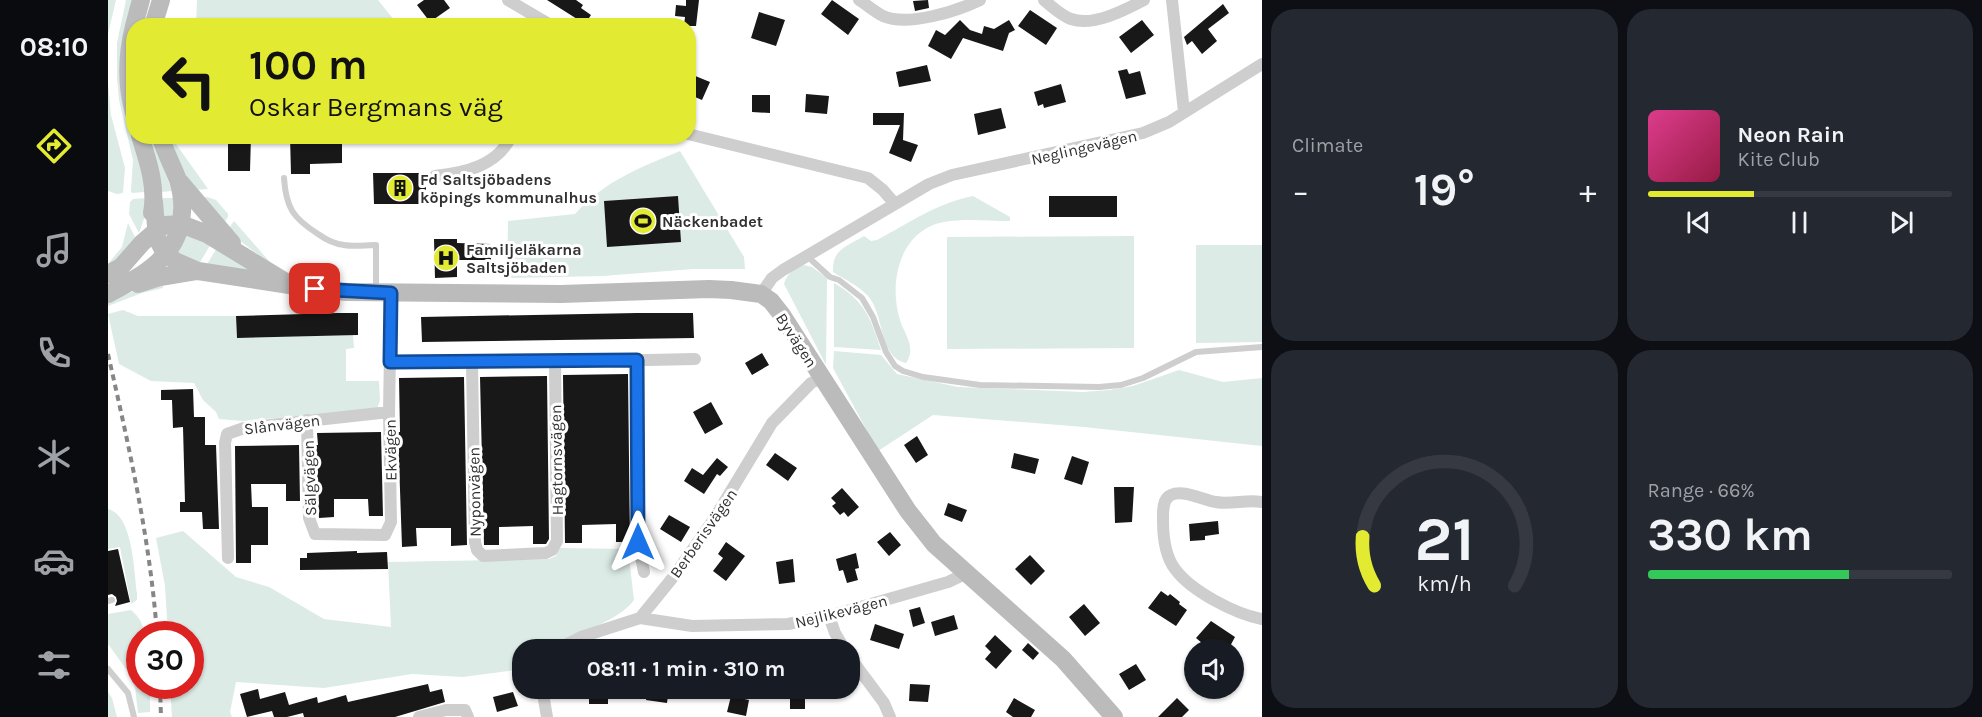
<!DOCTYPE html>
<meta charset="utf-8">
<style>
body{margin:0;font-family:Karla,sans-serif;background:#242831;color:#f1f3f6;height:100vh;display:flex;flex-direction:column;font-size:22px;white-space:nowrap}
*{box-sizing:border-box;margin:0}
p{font-size:20px;color:#9ea1a6}
.icon{flex:none;width:33px;height:33px;fill:none;stroke:currentColor;stroke-width:2;stroke-linecap:round;stroke-linejoin:round}
.map{position:relative;flex:1;overflow:hidden}
.side{display:flex;flex-direction:column;gap:9px;padding:9px;background:#0d0f14;width:720px}
.side>*{flex:none}
.top-card{position:absolute;left:18px;top:18px;width:570px;height:126px;border-radius:24px;box-shadow:0 2px 4px #0004;background:#e2ea31;color:#111;overflow:hidden}
.fabs{position:absolute;left:1076px;top:639px;display:grid;gap:12px}
.fabs a{display:grid;place-items:center;width:60px;height:60px;border-radius:50%;background:#171b24;box-shadow:0 2px 4px #0004;font-size:30px}
.speed{position:absolute;left:18px;top:621px;display:flex;gap:12px;font-size:30px;font-weight:700;text-align:center}
.speed>*{display:grid;place-content:center;width:78px;height:78px;border-radius:50%;background:#171b24;box-shadow:0 2px 4px #0004;line-height:1}
.speed .limit{border:9px solid #d22;background:#fff;color:#111}
.pin{position:absolute;display:grid;place-items:center;width:51px;height:51px;color:#fff;margin:-26px;border-radius:12px;box-shadow:0 3px 9px #0006}
.me{position:absolute;width:66px;margin:-33px;rotate:0deg;stroke-linejoin:round;filter:drop-shadow(0 0 4px #0008)}
.turn{display:flex;align-items:center;gap:21px;height:126px;padding:0 24px;font-size:27px}
.turn .icon{width:78px;height:78px;stroke-width:2.5}
.turn b{display:block;font-size:42px;line-height:51px}
.big{font-size:45px;font-weight:700;line-height:1.1}
.side .card{flex:1;display:flex;flex-direction:column;justify-content:center;gap:9px;min-width:0;padding:0 21px;border-radius:24px;background:#242831}
.side .dial{align-items:center;gap:0}
.dial svg{height:156px;overflow:visible;fill:none;stroke:#363941;stroke-width:7;stroke-linecap:round;text-anchor:middle}
.dial text{fill:#f1f3f6;stroke:none}
.song{display:flex;align-items:center;gap:18px}
.cover{width:72px;height:72px;border-radius:9px;background:linear-gradient(135deg,hsl(330 70% 55%),hsl(340 70% 35%))}
.played{height:6px;border-radius:3px;background:linear-gradient(90deg,#e2ea31 35%,#363941 35%)}
.keys{display:flex;justify-content:space-around;direction:ltr}
.heat{display:flex;justify-content:space-between;align-items:center;font-size:33px;direction:ltr}
.charge{height:9px;border-radius:4px;background:linear-gradient(90deg,#34c759 66%,#363941 0)}
.side .tiles{flex:1;display:grid;gap:9px;grid-template-columns:repeat(2,1fr)}
.trip{position:absolute;left:404px;top:639px;width:348px;height:60px;border-radius:24px;background:#171b24;box-shadow:0 2px 4px #0004;font-weight:700;line-height:60px;text-align:center}
main{display:flex;flex:1;min-height:0}
.dock{display:flex;flex-direction:column;width:108px;justify-content:space-around;align-items:center;background:#090b0e;color:#9ea1a6}
.dock .icon{width:42px;height:42px}
.dock .current{color:#e2ea31}
.dock b{font-size:27px;color:#f1f3f6}
.map>svg:first-child{display:block}
.green{fill:#dcebe5}
.building{fill:#181818}
.lines{fill:none;stroke-linecap:round;stroke-linejoin:round}
.lane{stroke:#cecece;stroke-width:6}
.street{stroke:#cecece;stroke-width:12}
.secondary{stroke:#bbb;stroke-width:18}
.rail{stroke:#868686;stroke-width:4;stroke-dasharray:6 4.5;stroke-linecap:butt}
.route-casing{stroke:#114b97;stroke-width:15}
.route{stroke:#1a73e8;stroke-width:10}
.labels{text-anchor:middle;stroke-width:6;stroke-linejoin:round;paint-order:stroke}
.street-label{font-size:16px;fill:#313131;stroke:#fff}
.poi-label{font-size:16px;font-weight:bold;fill:#313131;stroke:#fff;text-anchor:start}
</style>
<main>
<nav class="dock">
<b>08:10</b>
<svg class="icon current" aria-label="directions" viewBox="0 0 24 24"><path d="M12 3l9 9-9 9-9-9zM9 14v-3h6M13 9l2 2-2 2"/></svg>
<svg class="icon" aria-label="music" viewBox="0 0 24 24"><path d="M9 18V5l10-2v13"/><circle cx="6" cy="18" r="3"/><circle cx="16" cy="16" r="3"/></svg>
<svg class="icon" aria-label="phone" viewBox="0 0 24 24"><path d="M5 4h4l2 5-3 2q2 4 5 5l2-3 5 2v4C11 20 4 13 5 4z"/></svg>
<svg class="icon" aria-label="climate" viewBox="0 0 24 24"><path d="M12 3v18M4 7l16 10M4 17L20 7"/></svg>
<svg class="icon" aria-label="car" viewBox="0 0 24 24"><path d="M5 17H2v-5l4-1 3-4h7l3 4 3 1v5h-3M9 17h6M6 11h13"/><circle cx="7" cy="17" r="2"/><circle cx="17" cy="17" r="2"/></svg>
<svg class="icon" aria-label="filters" viewBox="0 0 24 24"><path d="M4 7h16M4 17h16"/><circle cx="9" cy="7" r="2"/><circle cx="15" cy="17" r="2"/></svg>
</nav>
<div class="map">
<svg width="1154" height="717" viewBox="0 0 1154 717">
<rect width="100%" height="100%" fill="#fff"/>
<path class="green" d="M0 0H8L0 34Z
M18 0H26L19 116 35 172 37 192 24 193 23 191 25 160 11 100 9 78V43Z
M89 0H270L290 25H88Z
M0 83 3 115 17 168 15 193 9 194 0 191Z
M39 137H44L64 191 53 192Z
M59 137H63L100 189 86 190 77 176Z
M572 151 636 257 637 269H585L495 276 399 278 400 221 467 214C498 180 531 168 572 151Z
M865 196 902 217V221C881 221 857 218 836 222 792 230 780 282 792 320 796 334 809 347 798 363 770 357 777 315 760 296 751 286 736 279 725 272 724 249 738 247 756 236L763 241 769 240C801 223 829 203 865 196Z
M91 197H99L108 200 120 214V217L114 226Z
M38 198V213L31 233 21 214 22 202 25 199Z
M54 198H67L70 217 53 219Z
M126 221 161 261V263L119 231Z
M20 223 27 237 3 266 0 264 14 247Z
M76 230 104 242 91 264 75 259 68 248Z
M1026 236V348L839 349V237Z
M1154 245V342L1088 343V245Z
M110 246 152 275 98 266Z
M696 265 704 267 719 278 718 365 676 284C678 275 687 267 696 265Z
M726 283C756 300 763 318 773 350L726 347Z
M55 284V288L34 293 0 306V302L26 291Z
M15 310 30 316H128L129 338 245 335 246 348 238 349V381H271L272 400 269 409 135 421 111 419 108 412 95 400 86 383 43 381 11 364 0 314Z
M726 351 773 355 789 374 850 387 975 392 1002 390 1025 386 1071 370 1115 382 1154 378V446L976 427 825 415 770 451 725 368Z
M0 509C25 515 26 571 29 593V600L23 604 12 547 0 549Z
M75 531 128 577 161 587 216 619 283 627 280 562 441 559 448 556 451 548 520 549 526 600C510 622 466 634 441 645L437 649 414 650V669L355 677 304 674 216 688 128 682 122 712 124 717H64L62 686H82V634H60L57 586 48 538Z
M23 610C32 618 35 623 36 634H32V686H42V712L30 713 27 687 18 669 0 644V614Z
M0 692 4 698 9 717H0Z"/>
<path class="building" d="M316 0H336L342 8 322 22 309 5Z
M439 0H468L475 5 473 8 483 15 477 24Z
M578 0H591L588 26H576L577 17 567 16 568 5 578 6Z
M724 0 751 19 740 35 713 14Z
M820 0 821 8 807 11 805 1Z
M1115 4 1121 13 1100 29 1109 41 1094 54 1084 41 1079 45 1076 37Z
M922 10 949 28 938 45 910 26Z
M651 12 677 20 668 46 643 38Z
M852 20 862 30 874 34 876 26 886 29 901 20 907 30 901 33 895 51 855 38 843 59 820 46 828 30 837 35Z
M1034 20 1046 35 1023 53 1011 37Z
M819 65 823 81 791 87 788 72Z
M1019 69 1021 74 1032 71 1038 94 1018 99 1010 71Z
M580 73 602 82 594 100 580 94Z
M953 84 958 102 936 108 935 104 930 106 926 92Z
M698 94 721 96 719 114 697 112Z
M644 95H662V113L644 112Z
M893 108 898 128 870 135 866 114Z
M765 113H796L795 140 810 145 803 162 781 153 792 125H765Z
M120 136H143L142 171H120Z
M182 136H234V163L202 164V174H183Z
M265 173H318V204H266Z
M570 196 573 242 499 247 496 201Z
M941 196H1009V217H941Z
M326 239H349V243L383 244V260H349V277L327 278Z
M230 313H250V335L129 338 128 316Z
M529 313H585L586 338 314 342 313 317Z
M654 353 661 365 644 375 637 363Z
M520 374 522 542H508V524L474 525V543H457L455 375Z
M439 376 441 539 438 544H425V526L391 527V545H376L372 377Z
M356 377 359 545 343 546V528H308L309 546 294 547 290 432H292L291 378Z
M85 389 86 417H97V445H108L111 529H95L94 512H72V502H77L75 427 65 428 64 400H53V390Z
M603 402 615 424 597 434 585 412Z
M273 432 275 516H261L260 499H226V517L211 518 208 445H210L209 433Z
M809 436 820 455 808 463 796 445Z
M191 445 192 501H178V484H143L144 507H160V545H143V563H128L127 446Z
M667 453 689 468 680 481 658 465Z
M906 453 931 459 927 474 903 468Z
M964 456 981 462 974 485 956 479Z
M609 458 620 467 612 476 609 474 596 494 576 481 584 468 595 475Z
M1006 487H1026L1024 522 1007 523Z
M734 488 751 507 740 517 736 512 732 515 724 506 728 503 723 498Z
M840 503 859 510 854 522 836 515Z
M561 515 582 527 573 542 552 529Z
M1110 521 1111 534 1097 536V540L1082 541 1081 524Z
M782 532 793 545 781 556 769 542Z
M618 542 637 556 618 581 605 571 615 558 610 554Z
M10 549 22 602 7 606 9 601 8 597 4 594 0 595V551Z
M249 551V553L279 552 280 569 192 570V558H199V553Z
M748 553 751 568 747 569 750 580 739 583 735 570 731 571 728 559Z
M922 555 937 571 923 585 907 569Z
M685 559 687 582 671 584 668 562Z
M1053 591 1060 596 1062 594 1072 602 1071 604 1079 610 1068 626 1040 608Z
M976 604 992 623 977 636 961 617Z
M812 607 817 623 805 627 801 610Z
M846 615 850 629 827 636 823 622Z
M1103 621 1127 637 1120 650H1115L1105 643 1100 648 1088 638Z
M767 624 796 634 791 649 762 640Z
M887 635 904 651 888 669 877 659 883 652 877 646Z
M920 643 931 653 925 660 914 650Z
M1028 664 1038 680 1021 690 1011 674Z
M320 684 322 692 334 689 337 702 287 717H196L195 713 179 717H166L164 711 139 717 132 694 150 689 152 699 177 692 181 705 209 697 210 703 238 695 240 702Z
M802 684 822 685 820 702 801 701Z
M481 688H500V704H481Z
M540 688H561L559 703 538 700Z
M682 688H697V709H682Z
M405 692 410 706 389 712 385 697Z
M623 696 641 700 638 716 619 712Z
M906 698 927 710 923 717H905L898 712Z
M1069 698 1081 710 1074 717H1050Z"/>
<g class="lines">
<path class="lane" d="M176 178C178 208 185 218 210 234 217 239 227 244 236 245 246 247 258 245 268 245V289
M699 256 722 277 731 280 754 298 765 317 778 352 787 366 795 371 815 377 872 385 991 387 1013 385 1035 378 1088 352 1154 347
M0 601 4 600
M0 669 20 693 26 717"/>
<path class="street" d="M400 0 444 26
M751 0C759 5 767 12 775 16 800 27 849 11 872 0
M936 0C944 7 954 16 963 19 985 27 1017 10 1036 0
M1064 0 1076 112
M580 134 760 178 775 190 786 203
M327 176C356 173 390 166 403 136
M653 294 664 278 675 270 821 184 844 175 1035 133 1061 122 1154 64
M529 360 530 542 536 572
M282 362H447L587 359
M364 362 367 542 369 550 375 556 438 553 444 550 449 541 447 362
M199 420 201 518 207 534 277 535 283 522 281 412 283 293
M1154 502C1139 499 1123 505 1108 502 1095 500 1075 489 1063 495 1054 499 1055 512 1055 520 1055 536 1057 556 1067 569 1083 591 1127 614 1154 619
M120 558 117 443 119 434 136 428 281 412
M721 616 727 633 737 650
M532 618 584 626 680 624 721 616 840 582 859 573
M447 650 473 637 532 618 566 576 606 519 664 423 703 383 713 378
M741 656 776 703 782 717
M434 688 439 717
M311 717 338 710H357L360 717"/>
<path class="secondary" d="M26 26C19 54 18 85 26 113
M26 26 33 0
M45 26 53 0
M32 136C40 161 49 187 44 213
M72 182 124 243
M46 202 49 238 54 248 67 261 90 271 207 289 239 292 453 294 601 289 623 290 653 294 663 301 674 315 800 511 826 544 955 659 1006 717
M0 274 13 267 34 243 49 230 57 225 73 224 99 234 176 281
M30 284 52 277 88 271
M0 294C35 275 72 256 74 212 75 201 73 190 70 180 64 165 57 151 52 136"/>
<path class="rail" d="M0 354C21 447 42 539 49 634
M52 686 53 717"/>
</g>
<g class="lines">
<g class="route-casing">
<path id="route" d="M207 289 283 293 282 362 529 360 530 542"/>
</g>
<use href="#route" class="route"/>
</g>
<defs>
<g id="building-disc" transform="scale(1.35)"><circle r="9.5" fill="#e2ea31" stroke="#fff"/><path d="M-4-6H4V6H1V3H-1V6H-4ZM-2.5-4.3h1.7v1.8h-1.7ZM.8-4.3h1.7v1.8H.8ZM-2.5-1h1.7V.8h-1.7ZM.8-1h1.7V.8H.8Z" fill="#111"/></g>
<g id="stadium-disc" transform="scale(1.35)"><circle r="9.5" fill="#e2ea31" stroke="#fff"/><path d="M0-5a6.5 5 0 1 0 0 10a6.5 5 0 1 0 0-10ZM-3.5-1.8h7v3.6h-7Z" fill="#111"/></g>
<g id="hospital-disc" transform="scale(1.35)"><circle r="9.5" fill="#e2ea31" stroke="#fff"/><path d="M-5-5h3v3.5h4V-5h3V5h-3V1.5h-4V5h-3Z" fill="#111"/></g>
</defs>
<g fill-rule="evenodd">
<use href="#building-disc" x="292" y="188"/>
<use href="#stadium-disc" x="535" y="221"/>
<use href="#hospital-disc" x="338" y="258"/>
</g>
<g class="labels">
<g class="street-label">
<text transform="translate(976 147) rotate(-13)" y="6">Neglingevägen</text>
<text transform="translate(689 340) rotate(57)" y="6">Byvägen</text>
<text transform="translate(174 424) rotate(-7)" y="6">Slånvägen</text>
<text transform="translate(282 450) rotate(-91)" y="6">Ekvägen</text>
<text transform="translate(448 460) rotate(-91)" y="6">Hagtornsvägen</text>
<text transform="translate(201 478) rotate(-92)" y="6">Sälgvägen</text>
<text transform="translate(366 492) rotate(-91)" y="6">Nyponvägen</text>
<text transform="translate(595 533) rotate(-55)" y="6">Berberisvägen</text>
<text transform="translate(733 611) rotate(-14)" y="6">Nejlikevägen</text>
</g>
<g class="poi-label">
<text x="312" y="185">Fd Saltsjöbadens<tspan x="312" dy="18">köpings kommunalhus</tspan></text>
<text x="554" y="227">Näckenbadet</text>
<text x="358" y="255">Familjeläkarna<tspan x="358" dy="18">Saltsjöbaden</tspan></text>
</g>
</g>
</svg>
<div class="fabs">
<a><svg class="icon" aria-label="sound" viewBox="0 0 24 24"><path d="M4 9h4l5-4v14l-5-4H4zM17 9q2 3 0 6"/></svg></a>
</div>
<div class="speed"><div class="limit">30</div></div>
<div class="pin" style="left:207px;top:289px;background:#d93025"><svg class="icon" aria-label="arrive" viewBox="0 0 24 24"><path d="M6 21V4h12l-3 4 3 4H6"/></svg></div>
<svg class="me" style="left:530px;top:542px" viewBox="-20 -20 40 40"><path d="M0-17L14 15 0 8-14 15z" fill="#1a73e8" stroke="#fff" stroke-width="4"/></svg>
<div class="trip">08:11 · 1 min · 310 m</div>
<div class="top-card">
<div class="turn"><svg class="icon" aria-label="left" viewBox="0 0 24 24"><path d="M17 20v-9H6M10 6l-5 5 5 5"/></svg><div><b>100 m</b>Oskar Bergmans väg</div></div>
</div>
</div>
<section class="side">
<div class="tiles">
<div class="card"><p>Climate</p>
<div class="heat"><a>−</a><b class="big">19°</b><a>+</a></div>
</div>
<div class="card">
<div class="song"><i class="cover"></i><div><b>Neon Rain</b><p>Kite Club</p></div></div>
<div class="played"></div>
<div class="keys"><svg class="icon" aria-label="previous" viewBox="0 0 24 24"><path d="M18 5L8 12l10 7zM5 5v14"/></svg><svg class="icon" aria-label="pause" viewBox="0 0 24 24"><path d="M8 5v14M16 5v14"/></svg><svg class="icon" aria-label="next" viewBox="0 0 24 24"><path d="M6 5l10 7-10 7zM19 5v14"/></svg></div>
</div>
<div class="card dial"><svg viewBox="0 0 100 80">
<path d="M14 69A42 42 0 1 1 86 69"/>
<path d="M14 69A42 42 0 0 1 8 44" stroke="#e2ea31"/>
<text x="50" y="56" font-size="32" font-weight="700">21</text>
<text x="50" y="72" font-size="11">km/h</text>
</svg></div>
<div class="card"><p>Range · 66%</p><b class="big">330 km</b><div class="charge"></div></div>
</div>
</section>
</main>
